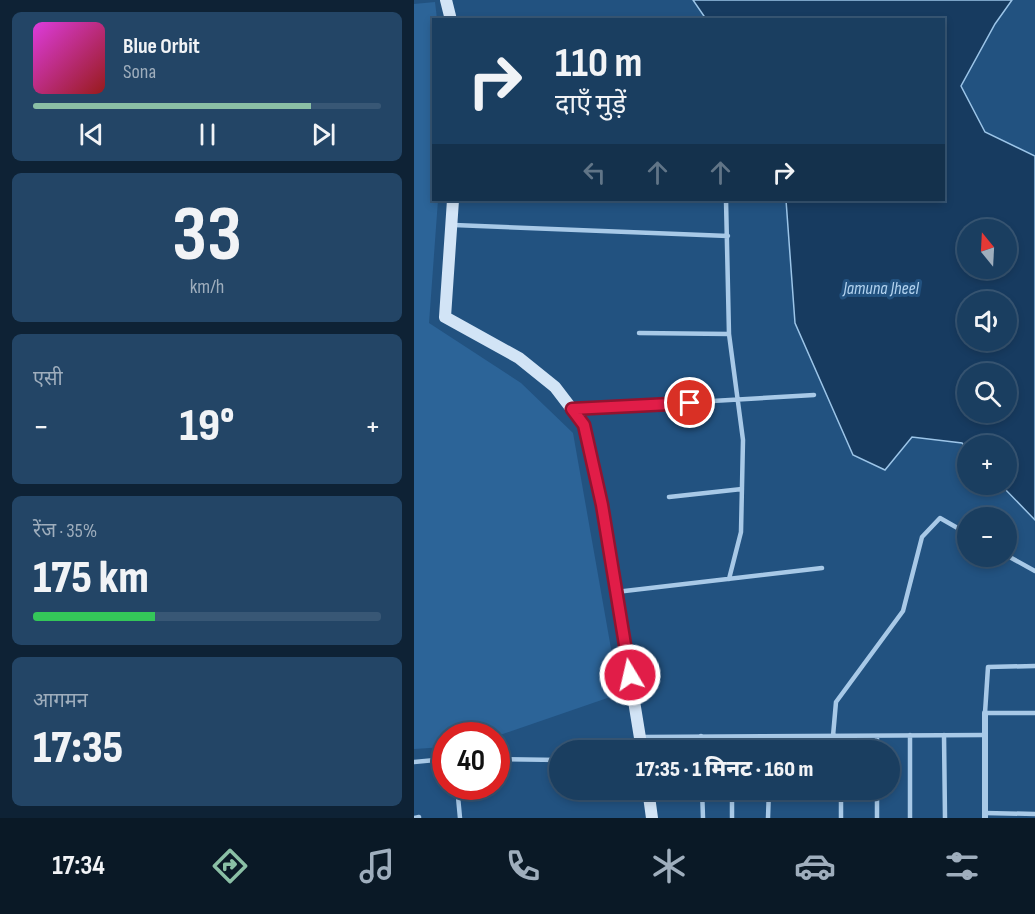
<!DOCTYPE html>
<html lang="hi">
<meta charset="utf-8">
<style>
body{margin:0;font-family:"Sofia Sans Condensed","Noto Sans Devanagari",sans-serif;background:#234566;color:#f1f3f6;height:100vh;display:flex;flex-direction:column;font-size:22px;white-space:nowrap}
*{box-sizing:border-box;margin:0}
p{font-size:20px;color:#9faebd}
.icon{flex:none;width:33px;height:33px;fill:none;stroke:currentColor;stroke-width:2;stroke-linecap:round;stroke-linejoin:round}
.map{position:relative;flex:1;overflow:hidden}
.sheet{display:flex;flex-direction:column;gap:12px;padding:12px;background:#0e2235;width:414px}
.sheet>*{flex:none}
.top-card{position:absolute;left:18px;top:18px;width:513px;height:183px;border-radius:0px;box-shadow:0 3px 9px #0003,0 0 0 2px #385775;background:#1a3e60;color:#f1f3f6;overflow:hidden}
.needle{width:39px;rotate:342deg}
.fabs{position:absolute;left:543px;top:219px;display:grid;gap:12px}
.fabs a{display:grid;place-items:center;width:60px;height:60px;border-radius:50%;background:#1a3e60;box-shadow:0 3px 9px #0003,0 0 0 2px #385775;font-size:30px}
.speed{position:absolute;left:18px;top:722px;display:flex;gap:12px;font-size:30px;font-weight:700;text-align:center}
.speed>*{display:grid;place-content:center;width:78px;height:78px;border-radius:50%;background:#1a3e60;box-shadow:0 3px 9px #0003,0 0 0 2px #385775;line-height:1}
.speed .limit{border:9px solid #d22;background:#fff;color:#111}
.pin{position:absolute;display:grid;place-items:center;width:51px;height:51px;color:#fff;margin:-26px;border:3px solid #fff;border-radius:50%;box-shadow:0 2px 6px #0007}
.me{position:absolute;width:66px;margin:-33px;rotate:351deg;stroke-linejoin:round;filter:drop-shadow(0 0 4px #0008)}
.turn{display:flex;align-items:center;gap:21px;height:126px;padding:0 24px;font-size:27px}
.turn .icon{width:78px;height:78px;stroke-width:2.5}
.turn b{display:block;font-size:42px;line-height:51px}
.lanes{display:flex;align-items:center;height:57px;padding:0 24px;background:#0003;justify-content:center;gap:30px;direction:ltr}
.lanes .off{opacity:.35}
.big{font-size:45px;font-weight:800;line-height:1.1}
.sheet .widget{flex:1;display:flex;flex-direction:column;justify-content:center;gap:9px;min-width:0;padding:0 21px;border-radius:9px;background:#234566}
.sheet .dial{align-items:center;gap:0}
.dial b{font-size:78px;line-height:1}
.song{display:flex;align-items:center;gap:18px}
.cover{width:72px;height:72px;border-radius:9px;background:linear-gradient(135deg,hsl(300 70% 55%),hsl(0 70% 35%))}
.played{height:6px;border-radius:3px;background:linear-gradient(90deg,#8abfa5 80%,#385775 80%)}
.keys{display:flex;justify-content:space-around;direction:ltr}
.heat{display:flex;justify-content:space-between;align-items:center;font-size:33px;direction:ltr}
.charge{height:9px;border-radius:4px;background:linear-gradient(90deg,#34c759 35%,#385775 0)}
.trip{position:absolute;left:135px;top:740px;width:351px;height:60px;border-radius:30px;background:#1a3e60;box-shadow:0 3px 9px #0003,0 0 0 2px #385775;font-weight:800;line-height:60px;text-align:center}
.tabs{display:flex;height:96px;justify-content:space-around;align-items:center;background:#0a1926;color:#9faebd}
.tabs .icon{width:42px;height:42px}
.tabs .current{color:#8abfa5}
.tabs b{font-size:27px;color:#f1f3f6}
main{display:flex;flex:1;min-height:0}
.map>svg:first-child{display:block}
.green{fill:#2c6498}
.water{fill:#173b60;stroke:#9cc5e8;stroke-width:1.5;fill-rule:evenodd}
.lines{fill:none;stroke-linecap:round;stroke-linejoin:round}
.lane{stroke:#a8c9e7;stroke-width:4.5}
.street{stroke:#a8c9e7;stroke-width:6}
.secondary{stroke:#d2e4f6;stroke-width:12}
.route-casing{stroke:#92132f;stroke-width:15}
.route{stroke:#e11d48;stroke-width:10}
.labels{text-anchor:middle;stroke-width:6;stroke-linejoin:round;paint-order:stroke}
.water-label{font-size:18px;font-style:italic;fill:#b3d3ef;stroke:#225280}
</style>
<main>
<section class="sheet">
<div class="widget">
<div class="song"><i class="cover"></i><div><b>Blue Orbit</b><p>Sona</p></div></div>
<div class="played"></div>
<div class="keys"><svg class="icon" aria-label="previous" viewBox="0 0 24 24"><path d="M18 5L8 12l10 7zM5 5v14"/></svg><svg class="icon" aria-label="pause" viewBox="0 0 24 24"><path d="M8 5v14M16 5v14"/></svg><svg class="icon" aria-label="next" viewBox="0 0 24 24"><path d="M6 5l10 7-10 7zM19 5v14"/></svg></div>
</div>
<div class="widget dial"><b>33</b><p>km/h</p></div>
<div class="widget"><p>एसी</p>
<div class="heat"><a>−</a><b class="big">19°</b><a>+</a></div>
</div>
<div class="widget"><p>रेंज · 35%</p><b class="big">175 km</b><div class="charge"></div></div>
<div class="widget"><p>आगमन</p><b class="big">17:35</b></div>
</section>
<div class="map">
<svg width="621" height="818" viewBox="0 0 621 818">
<rect width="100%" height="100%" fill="#225280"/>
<path class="green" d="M21 2 23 19 20 20V200H24L15 323 107 383 159 433 205 694 83 736 32 735 31 747 0 749V4Z"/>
<path class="water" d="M279 0H598L581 24 547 86 571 132 621 156V520L587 485 592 484V446H554L553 449 548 443 498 437 471 470 439 455 381 323 372 200H530V20L292 19ZM554 230H592V268H554ZM554 302H592V340H554ZM554 374H592V412H554Z"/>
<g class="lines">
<path class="lane" d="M312 200 315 334 329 440 327 532 315 579
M40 225 314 236
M225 333 315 334
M160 409 400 395
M255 497 328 489
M592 555 621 571
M202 592 408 568
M621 666 574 667 571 713H621
M496 735V818
M530 735 531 818
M287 736 288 750
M419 736 422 702 489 611 508 537 526 518 554 534
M426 736 427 750
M228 737 571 735
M463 750V736
M82 759 146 760
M0 762 32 759
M43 786 46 818
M288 789 289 818
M427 789V818
M571 813 621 814
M0 818 5 817
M318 818V789
M354 818 355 789
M463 818V789"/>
<path class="street" d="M571 713V818"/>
<path class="secondary" d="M32 0 37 20
M39 200 31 317 105 358 141 387 170 425 188 505 228 750
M234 789 238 818"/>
</g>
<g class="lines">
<g class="route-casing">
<path id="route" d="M216 675 188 505 170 425 158 409 276 403"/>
</g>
<use href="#route" class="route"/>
</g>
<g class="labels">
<g class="water-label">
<text x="467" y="294">Jamuna Jheel</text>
</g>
</g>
</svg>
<div class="fabs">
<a><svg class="needle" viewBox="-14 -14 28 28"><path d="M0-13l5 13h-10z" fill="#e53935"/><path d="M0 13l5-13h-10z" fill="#9faebd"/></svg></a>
<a><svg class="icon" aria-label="sound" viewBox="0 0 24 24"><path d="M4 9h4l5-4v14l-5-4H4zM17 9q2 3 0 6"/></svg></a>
<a><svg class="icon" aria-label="search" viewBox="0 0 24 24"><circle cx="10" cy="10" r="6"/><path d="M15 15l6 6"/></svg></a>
<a>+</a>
<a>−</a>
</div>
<div class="speed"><div class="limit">40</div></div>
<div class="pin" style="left:276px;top:403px;background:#d93025"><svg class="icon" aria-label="arrive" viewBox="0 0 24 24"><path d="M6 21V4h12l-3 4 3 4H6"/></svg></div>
<svg class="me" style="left:216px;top:675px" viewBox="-20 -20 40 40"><circle r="17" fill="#e11d48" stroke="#fff" stroke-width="3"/><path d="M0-11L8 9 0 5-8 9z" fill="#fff"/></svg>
<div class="trip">17:35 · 1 मिनट · 160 m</div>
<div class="top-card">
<div class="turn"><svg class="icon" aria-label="right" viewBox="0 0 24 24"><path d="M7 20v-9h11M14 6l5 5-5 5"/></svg><div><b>110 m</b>दाएँ मुड़ें</div></div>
<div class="lanes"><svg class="icon off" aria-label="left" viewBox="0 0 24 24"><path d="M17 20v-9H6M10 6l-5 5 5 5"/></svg><svg class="icon off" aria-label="ahead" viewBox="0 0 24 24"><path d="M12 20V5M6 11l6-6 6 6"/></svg><svg class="icon off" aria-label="ahead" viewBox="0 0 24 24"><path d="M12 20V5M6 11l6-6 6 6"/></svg><svg class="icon" aria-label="right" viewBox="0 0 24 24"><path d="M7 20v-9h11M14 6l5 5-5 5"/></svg></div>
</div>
</div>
</main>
<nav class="tabs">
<b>17:34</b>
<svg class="icon current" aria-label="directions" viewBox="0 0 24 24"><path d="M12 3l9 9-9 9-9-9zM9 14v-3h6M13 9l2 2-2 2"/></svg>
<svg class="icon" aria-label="music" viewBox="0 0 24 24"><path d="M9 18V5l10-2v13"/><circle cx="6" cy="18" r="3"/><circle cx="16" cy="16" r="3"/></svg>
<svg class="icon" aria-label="phone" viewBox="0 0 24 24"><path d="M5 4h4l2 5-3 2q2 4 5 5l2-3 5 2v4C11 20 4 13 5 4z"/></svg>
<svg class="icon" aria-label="climate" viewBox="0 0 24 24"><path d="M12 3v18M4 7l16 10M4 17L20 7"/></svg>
<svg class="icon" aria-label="car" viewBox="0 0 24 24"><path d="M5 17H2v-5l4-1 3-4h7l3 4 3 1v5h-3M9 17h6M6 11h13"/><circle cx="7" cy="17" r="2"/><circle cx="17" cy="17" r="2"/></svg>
<svg class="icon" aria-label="filters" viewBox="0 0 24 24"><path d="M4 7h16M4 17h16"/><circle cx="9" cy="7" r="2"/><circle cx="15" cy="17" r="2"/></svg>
</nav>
